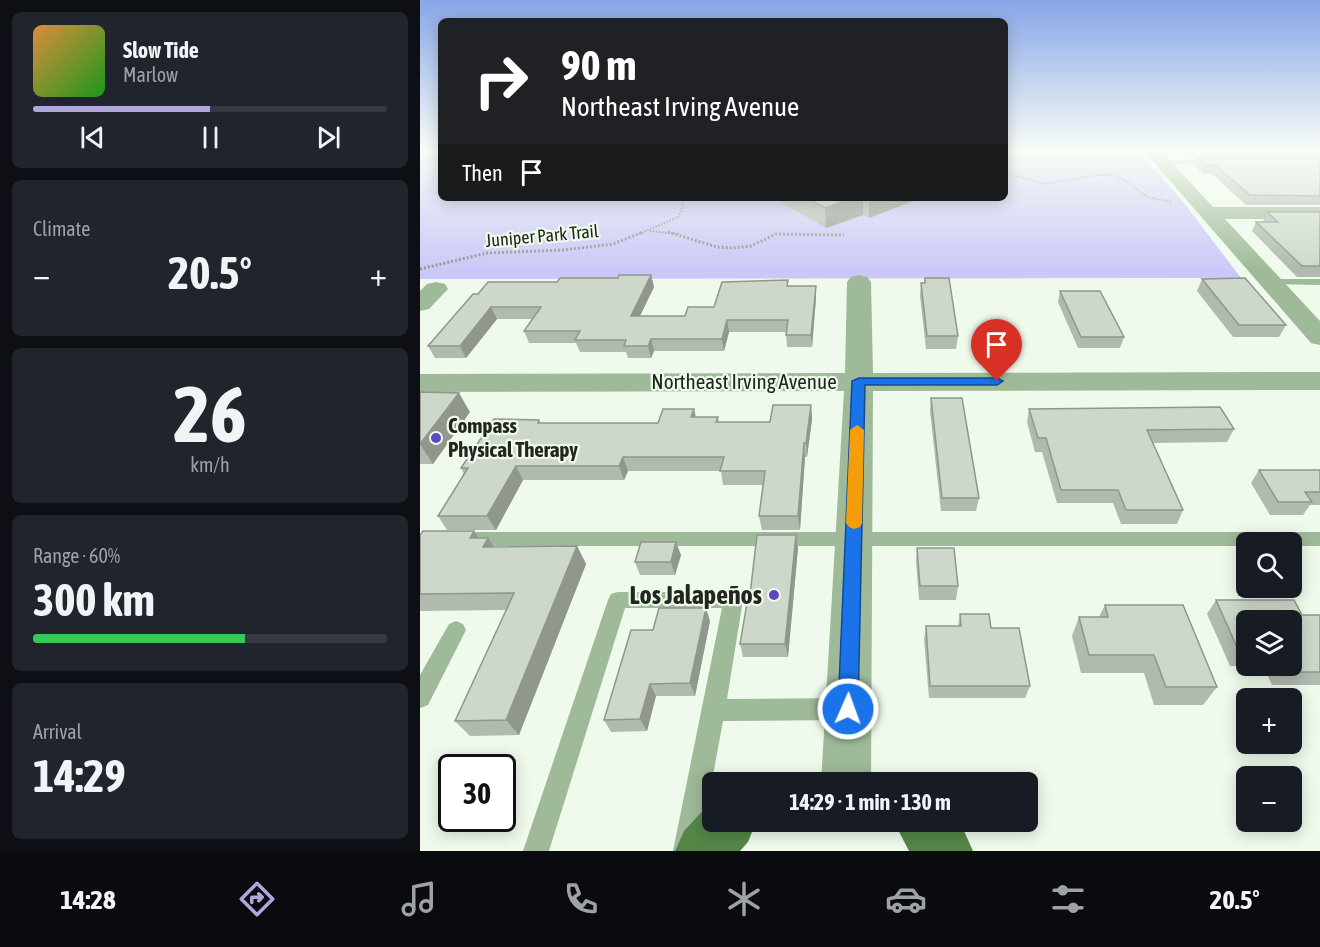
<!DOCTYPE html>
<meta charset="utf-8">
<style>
body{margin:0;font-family:"Asap Condensed",sans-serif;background:#20242c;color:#f1f3f6;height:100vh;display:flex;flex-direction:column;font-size:22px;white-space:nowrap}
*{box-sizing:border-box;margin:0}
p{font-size:20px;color:#9ea1a6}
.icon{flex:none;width:33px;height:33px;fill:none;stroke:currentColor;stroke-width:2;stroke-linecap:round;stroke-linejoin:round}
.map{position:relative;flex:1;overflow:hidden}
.drawer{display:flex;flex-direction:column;gap:12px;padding:12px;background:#0d0f14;width:420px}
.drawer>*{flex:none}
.top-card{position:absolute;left:18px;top:18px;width:570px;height:183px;border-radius:9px;box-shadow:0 3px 15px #0003;background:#202124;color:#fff;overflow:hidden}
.tools{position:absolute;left:816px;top:532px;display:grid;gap:12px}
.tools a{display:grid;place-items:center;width:66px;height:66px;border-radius:9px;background:#171b24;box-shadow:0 3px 15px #0003;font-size:30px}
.speed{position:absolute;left:18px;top:754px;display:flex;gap:12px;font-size:30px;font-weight:700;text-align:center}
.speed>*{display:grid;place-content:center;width:78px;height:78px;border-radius:50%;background:#171b24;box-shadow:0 3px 15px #0003;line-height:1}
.speed .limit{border:3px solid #111;border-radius:9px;background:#fff;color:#111}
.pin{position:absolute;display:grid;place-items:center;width:51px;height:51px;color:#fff;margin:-62px -26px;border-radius:50% 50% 50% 0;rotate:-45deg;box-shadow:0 0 6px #0007}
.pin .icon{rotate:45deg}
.me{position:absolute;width:66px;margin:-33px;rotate:2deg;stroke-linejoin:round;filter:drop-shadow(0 0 4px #0008)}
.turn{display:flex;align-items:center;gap:21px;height:126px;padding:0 24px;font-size:27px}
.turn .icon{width:78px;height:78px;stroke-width:2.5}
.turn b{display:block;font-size:42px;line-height:51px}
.then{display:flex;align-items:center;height:57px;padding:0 24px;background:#0003;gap:12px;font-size:22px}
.big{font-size:45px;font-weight:700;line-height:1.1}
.drawer .card{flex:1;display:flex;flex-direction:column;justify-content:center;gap:9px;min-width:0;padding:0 21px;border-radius:9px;background:#20242c}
.drawer .dial{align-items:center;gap:0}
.dial b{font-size:78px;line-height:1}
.song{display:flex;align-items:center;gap:18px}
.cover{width:72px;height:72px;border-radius:9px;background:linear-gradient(135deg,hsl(30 70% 55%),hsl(120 70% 35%))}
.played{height:6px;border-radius:3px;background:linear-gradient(90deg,#afa6de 50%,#363941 50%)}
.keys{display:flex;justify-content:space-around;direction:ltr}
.heat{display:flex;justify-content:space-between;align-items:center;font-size:33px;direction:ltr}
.charge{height:9px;border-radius:4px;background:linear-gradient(90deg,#34c759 60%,#363941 0)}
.trip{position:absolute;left:282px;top:772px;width:336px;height:60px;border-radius:9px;background:#171b24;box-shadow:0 3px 15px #0003;font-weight:700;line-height:60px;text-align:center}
.dock{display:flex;height:96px;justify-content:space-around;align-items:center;background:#090b0e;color:#9ea1a6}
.dock .icon{width:42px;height:42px}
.dock .active{color:#afa6de}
.dock b{font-size:27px;color:#f1f3f6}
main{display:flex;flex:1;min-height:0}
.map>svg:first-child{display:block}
.green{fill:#cac8f8}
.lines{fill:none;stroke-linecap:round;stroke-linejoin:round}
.path-far1{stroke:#90988e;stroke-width:2;stroke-dasharray:1.5 1.5;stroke-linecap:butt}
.path{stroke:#90988e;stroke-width:3;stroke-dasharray:2 2;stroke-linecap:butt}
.service{fill:#9fba98;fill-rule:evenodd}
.minor{fill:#9fba98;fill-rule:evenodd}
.primary{fill:#558647;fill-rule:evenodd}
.wall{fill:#b0baae;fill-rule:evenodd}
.shaded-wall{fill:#90978d}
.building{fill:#cdd8ca;stroke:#90978d;stroke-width:1.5}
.route{fill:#1a73e8;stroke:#114b97;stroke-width:1.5}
.slow{fill:#f59e0b}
.poi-dot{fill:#5e47c0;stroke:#effaec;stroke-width:2}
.labels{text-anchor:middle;stroke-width:4.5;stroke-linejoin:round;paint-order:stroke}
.far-street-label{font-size:18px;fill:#222621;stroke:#effaec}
.street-label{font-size:21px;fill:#222621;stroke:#effaec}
.poi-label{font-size:21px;font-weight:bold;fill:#222621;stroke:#effaec;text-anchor:start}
.near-poi-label{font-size:26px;font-weight:bold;fill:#222621;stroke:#effaec;text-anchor:end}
</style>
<main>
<section class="drawer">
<div class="card">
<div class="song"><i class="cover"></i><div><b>Slow Tide</b><p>Marlow</p></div></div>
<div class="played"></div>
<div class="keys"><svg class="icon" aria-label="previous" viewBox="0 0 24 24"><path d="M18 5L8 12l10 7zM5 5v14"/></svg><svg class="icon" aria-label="pause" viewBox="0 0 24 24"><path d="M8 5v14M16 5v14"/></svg><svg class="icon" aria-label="next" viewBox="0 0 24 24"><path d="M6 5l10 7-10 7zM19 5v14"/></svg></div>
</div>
<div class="card"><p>Climate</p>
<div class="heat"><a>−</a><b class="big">20.5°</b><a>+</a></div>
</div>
<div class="card dial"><b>26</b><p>km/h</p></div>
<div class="card"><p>Range · 60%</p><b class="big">300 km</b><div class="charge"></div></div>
<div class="card"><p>Arrival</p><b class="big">14:29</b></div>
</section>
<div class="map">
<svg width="900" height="851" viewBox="0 0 900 851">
<rect width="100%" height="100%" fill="#effaec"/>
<path class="green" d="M0 151H21V198H585V151H718L761 199 821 278 0 279Z"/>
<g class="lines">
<path class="path-far1" d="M0 158 21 153
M0 161 21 162
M585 173 625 184 679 175H693L706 181 727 197 751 202
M230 231 259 234
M219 234 258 217 263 205 260 198"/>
<path class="path" d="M248 232 297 247 312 248 331 246 356 234 424 235
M0 269 67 253 143 250 193 244 223 232"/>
<path class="service" d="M739 160H795L799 162 795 164H739Z
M850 279H900V285L846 284 844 282Z
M48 532H900V546H872V543H826V546H48L42 544 39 539 42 534Z
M198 592H313L320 594 323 600 307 699 425 698 433 701 436 709 433 717 425 720 303 721 279 851H253L302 608H205L129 851H103L188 600 191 594Z
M36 621 43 624 46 630 8 705 0 708V675L29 624Z"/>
<path class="minor" d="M724 151H741L793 207H900V219H805L900 321V345L891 343Z
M439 275 447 277 451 282 453 373 900 372V390L453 391 451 783H401L424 391 0 392V374L425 373 427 282 431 277Z
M16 282 25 284 28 289 9 309 0 311V291L7 284Z"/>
<path class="primary" d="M292 801V822H336L328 842 320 851H255L264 831Z
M474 822H537L544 831 553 851H489Z"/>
</g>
<path class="wall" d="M760 151H900V205H826L792 174H783L775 166 778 158H767Z
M354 198H501L449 218 443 215 406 228Z
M847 212H900V277H877L832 231 836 222 843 221Z
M231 275 234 287 220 316H265L369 286 396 298 392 347H367L366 332H309L304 351H234L231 358H208L206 352H160L156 343H109L104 331 112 319H77L46 358H15L8 346 58 294 137 282Z
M505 278 538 336 536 349H506L500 296 501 283H504Z
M782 279 866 325 859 337H813L777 291Z
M640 291 704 337 700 348H658L638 302Z
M0 392 50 412 13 464H0Z
M511 398 559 498 556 511H521L510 411Z
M391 405 392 419 387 457H385L380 530H342L339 516 343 485H303L301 471H208L204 480H103L76 530H27L18 516 44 474 41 468 119 420 121 423H238L276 417H298L299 422H350Z
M609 409 814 429 807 442 733 443 763 510 757 524H701L693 503H637L622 452H615L607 422Z
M839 470H900V505H890L883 515H850L831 483Z
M0 535 59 538 74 547 157 546 166 564 99 735 50 736 35 721 86 610 0 611Z
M376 535 378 548 368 657H323L320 644 329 603Z
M497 548 538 586 536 600H499L496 561Z
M261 555 255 575H220L215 562Z
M796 600 882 615H900V685H852L843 666H810L787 614ZM826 621 872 666H826Z
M685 605 797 687 783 705H734L724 673H661L652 636 659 617H679Z
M540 614 571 628 610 686 605 698H509L504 639 506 626H538Z
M290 621 275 696H236L227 731 191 732 184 720 233 630Z"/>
<path class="shaded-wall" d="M433 198H443V215L406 228 405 208Z
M449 198H501L449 218Z
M231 275 234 287 214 328 211 316Z
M396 286V298L392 347 391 335Z
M71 307 77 319 46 358 40 346Z
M307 320 309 332 304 351 302 339Z
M231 339 234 351 231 358 228 346Z
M39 393 50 412 13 464 0 444Z
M391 405 392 419 387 457 386 443Z
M274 409 277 422 271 417Z
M384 443 385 457 380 530 378 516Z
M203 457 208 471 204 480 199 466Z
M96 466 103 480 76 530 67 516Z
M54 531 64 546 68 538 79 555 50 538Z
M376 535 378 548 368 657 365 644Z
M256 542 261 555 255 575 251 562Z
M157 546 166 564 99 735 86 720Z
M286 608 290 621 275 696 270 683Z
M230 684 236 696 227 731 220 719Z"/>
<path class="building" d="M778 158H900V196L830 195 795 165H786Z
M387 198H433L405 208Z
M847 212H900V266H882L836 222H858Z
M199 275H231L211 316H265L268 307H294L302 282 368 280 367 286H396L391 335H366L368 320H307L302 339H231L228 346H204L206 340H155L160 331H104L121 307H71L40 346H8L53 294H58L68 282H137L140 278H198Z
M505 278H529L538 336H507L501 283H505Z
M825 278 866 325H819L782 279Z
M640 291H680L704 337H661Z
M0 392 39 393 0 444Z
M511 398H542L559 498H522Z
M353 405H391L386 443H384L378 516H339L345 471H300L304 457H203L199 466H96L67 516H18L48 468H41L74 419 119 420 118 423H238L243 409H274L271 417H298L296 422H350Z
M800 407 814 429 727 430 763 510H706L698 490H641L626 438H618L609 409Z
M839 470H900V492H885L892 502H858Z
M3 531H54L50 538H68L63 547 157 546 86 720 35 721 94 593 0 594V535Z
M337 535H376L365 644H320L327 603H329Z
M221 542H256L251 562H215Z
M497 548H534L538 586H500Z
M796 600H874L882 615H900V672H863L860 666H872V621H826V654H820Z
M685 605H763L797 687H746L734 655H669L659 617H688Z
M239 608H286L270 683 230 684 220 719 184 720 211 630H233Z
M540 614H569L571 628H599L610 686H510L506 626H541Z"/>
<linearGradient id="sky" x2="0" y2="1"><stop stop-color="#88a6e8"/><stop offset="0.56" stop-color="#f8fdf6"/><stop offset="1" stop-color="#f8fdf6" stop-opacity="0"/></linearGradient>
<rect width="900" height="270" fill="url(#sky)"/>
<path class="route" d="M439 378H577L583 381 577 385H445L438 709 435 716 428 719 421 716 418 709 432 381Z"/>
<path class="slow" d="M437 425 444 430 442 523 440 527 434 529 429 527 426 523 430 430Z"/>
<g class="poi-dot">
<circle cx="16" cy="438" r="6"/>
<circle cx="354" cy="595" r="6"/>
</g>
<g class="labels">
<g class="far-street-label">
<text transform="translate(122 236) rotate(-5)" y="6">Juniper Park Trail</text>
</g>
<g class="street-label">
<text x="324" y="389">Northeast Irving Avenue</text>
</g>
<g class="poi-label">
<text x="28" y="433">Compass<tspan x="28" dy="24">Physical Therapy</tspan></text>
</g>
<g class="near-poi-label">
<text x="342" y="604">Los Jalapeños</text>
</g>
</g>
</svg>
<div class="tools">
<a><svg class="icon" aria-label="search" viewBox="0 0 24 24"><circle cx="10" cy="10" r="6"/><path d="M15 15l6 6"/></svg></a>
<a><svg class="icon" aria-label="layers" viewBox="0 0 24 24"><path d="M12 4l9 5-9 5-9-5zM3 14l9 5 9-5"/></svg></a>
<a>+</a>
<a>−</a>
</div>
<div class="speed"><div class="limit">30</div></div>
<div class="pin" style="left:577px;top:381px;background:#d93025"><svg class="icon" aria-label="arrive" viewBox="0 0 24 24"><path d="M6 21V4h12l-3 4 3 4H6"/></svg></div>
<svg class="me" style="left:428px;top:709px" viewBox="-20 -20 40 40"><circle r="17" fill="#1a73e8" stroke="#fff" stroke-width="3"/><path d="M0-11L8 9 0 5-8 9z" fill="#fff"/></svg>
<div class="trip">14:29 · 1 min · 130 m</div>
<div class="top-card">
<div class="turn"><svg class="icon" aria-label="right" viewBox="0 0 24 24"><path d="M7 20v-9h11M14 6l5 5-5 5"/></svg><div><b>90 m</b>Northeast Irving Avenue</div></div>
<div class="then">Then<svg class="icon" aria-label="arrive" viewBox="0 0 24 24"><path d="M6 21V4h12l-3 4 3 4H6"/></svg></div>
</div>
</div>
</main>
<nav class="dock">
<b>14:28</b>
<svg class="icon active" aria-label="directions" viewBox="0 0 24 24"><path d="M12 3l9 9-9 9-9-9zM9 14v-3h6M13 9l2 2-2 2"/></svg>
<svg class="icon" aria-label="music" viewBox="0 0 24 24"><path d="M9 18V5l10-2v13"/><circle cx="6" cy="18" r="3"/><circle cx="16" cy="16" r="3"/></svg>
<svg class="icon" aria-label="phone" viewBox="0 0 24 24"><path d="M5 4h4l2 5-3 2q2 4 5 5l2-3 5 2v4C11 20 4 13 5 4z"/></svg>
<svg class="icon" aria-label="climate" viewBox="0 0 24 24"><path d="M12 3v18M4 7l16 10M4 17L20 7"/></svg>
<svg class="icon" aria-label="car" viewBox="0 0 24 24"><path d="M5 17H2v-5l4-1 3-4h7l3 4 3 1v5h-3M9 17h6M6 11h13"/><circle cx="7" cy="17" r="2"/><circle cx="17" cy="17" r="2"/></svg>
<svg class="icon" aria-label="filters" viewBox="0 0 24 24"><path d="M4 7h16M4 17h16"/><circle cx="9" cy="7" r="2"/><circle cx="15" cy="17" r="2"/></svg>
<b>20.5°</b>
</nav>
